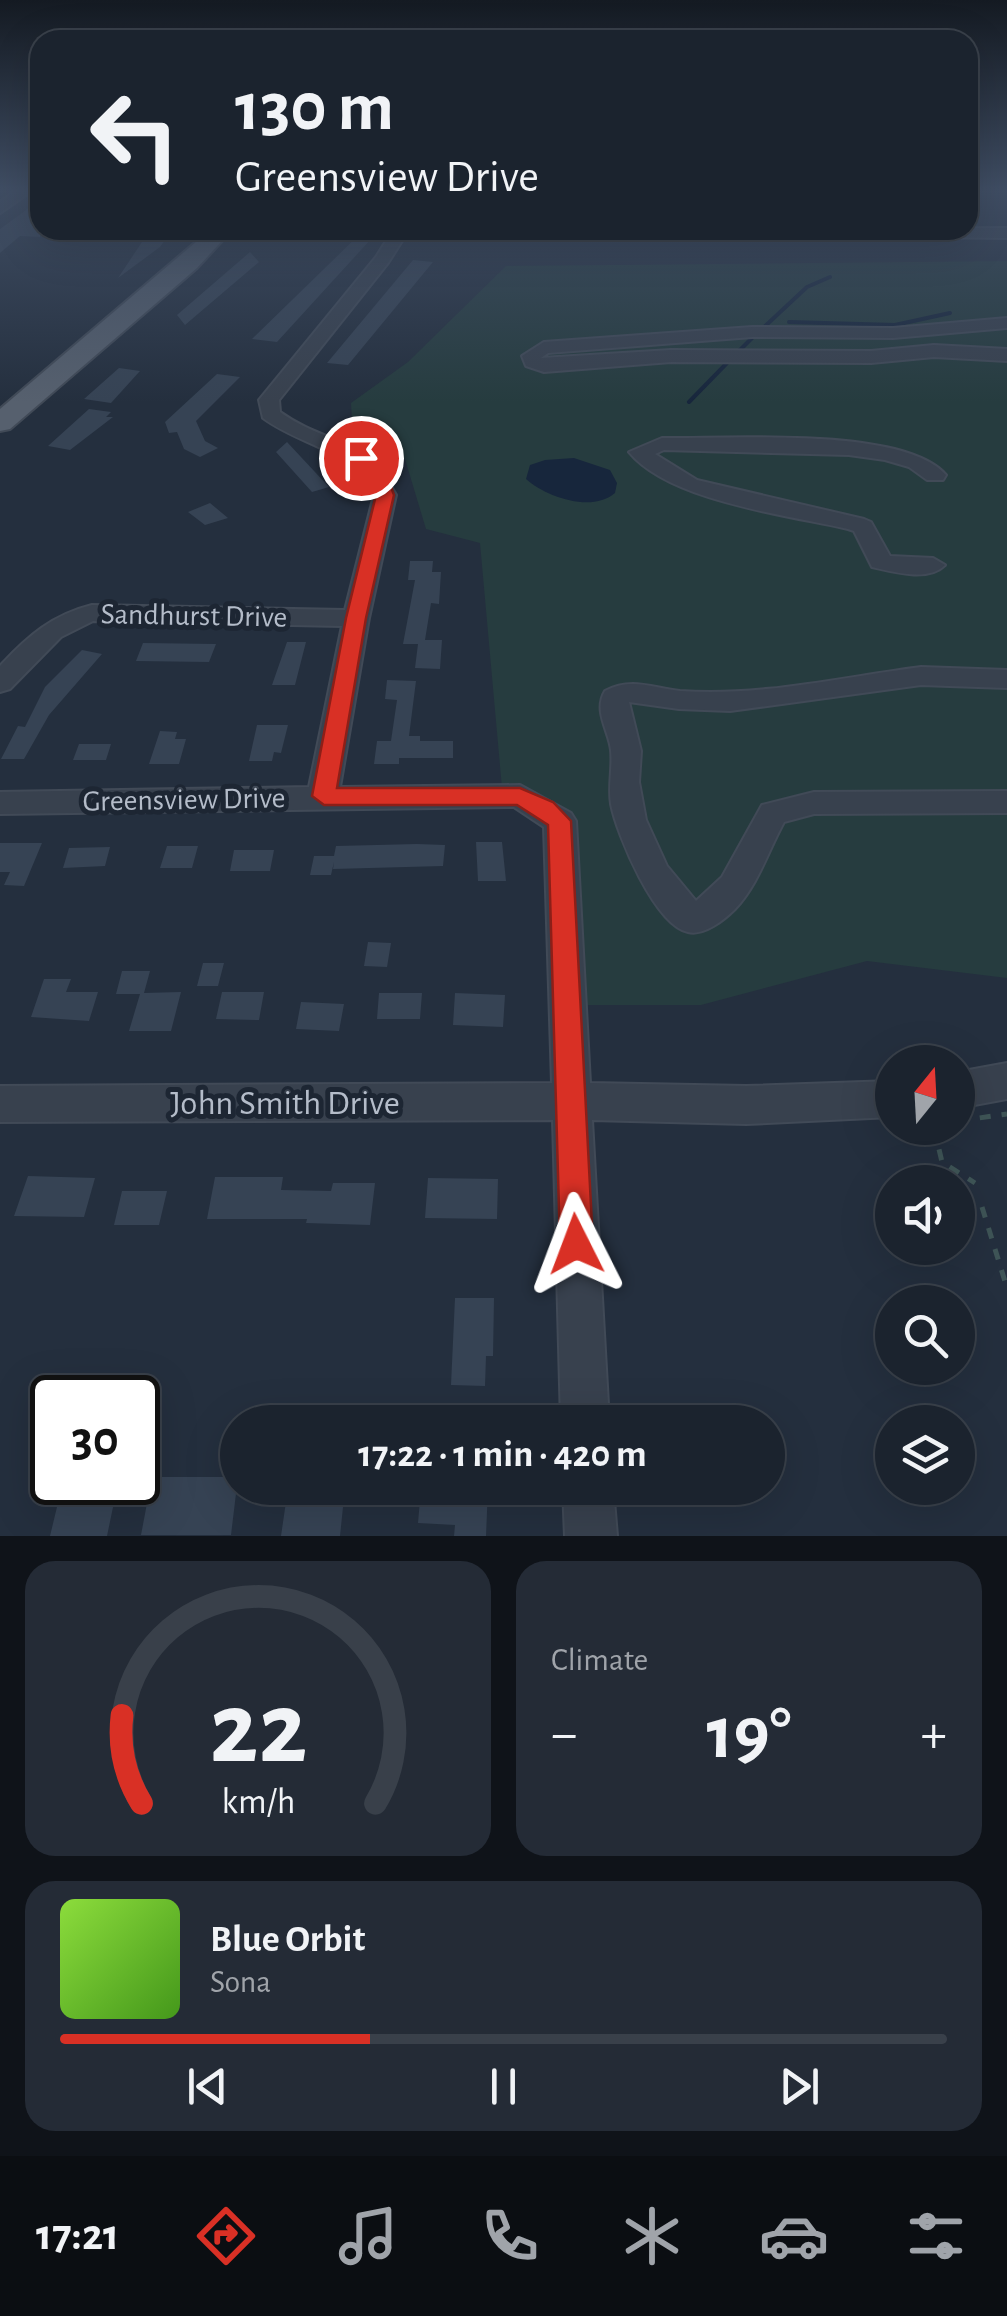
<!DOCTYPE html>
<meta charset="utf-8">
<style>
body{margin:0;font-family:"Alegreya Sans",sans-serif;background:#242b36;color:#f1f3f6;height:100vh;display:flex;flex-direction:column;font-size:38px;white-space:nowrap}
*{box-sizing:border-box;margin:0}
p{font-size:32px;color:#a0a4aa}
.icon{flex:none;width:55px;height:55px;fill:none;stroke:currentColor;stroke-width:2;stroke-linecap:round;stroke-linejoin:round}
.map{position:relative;height:1536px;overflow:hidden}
.drawer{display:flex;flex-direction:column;gap:25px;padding:25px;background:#0f1319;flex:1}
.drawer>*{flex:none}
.guide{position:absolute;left:30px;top:30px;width:948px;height:210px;border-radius:30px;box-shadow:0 10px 40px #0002,0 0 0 2px #39404a;background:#1b232e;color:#f1f3f6;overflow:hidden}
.needle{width:65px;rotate:18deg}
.controls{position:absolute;left:875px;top:1045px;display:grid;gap:20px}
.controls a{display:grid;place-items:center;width:100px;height:100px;border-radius:50%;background:#1b232e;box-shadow:0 10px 40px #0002,0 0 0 2px #39404a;font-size:50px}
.speed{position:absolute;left:30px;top:1375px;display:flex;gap:20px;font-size:50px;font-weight:700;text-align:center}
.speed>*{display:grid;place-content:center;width:130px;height:130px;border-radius:50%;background:#1b232e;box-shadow:0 10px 40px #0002,0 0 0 2px #39404a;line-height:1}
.speed .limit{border:5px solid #111;border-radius:15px;background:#fff;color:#111}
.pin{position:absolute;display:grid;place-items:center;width:85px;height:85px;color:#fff;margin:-42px;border:5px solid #fff;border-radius:50%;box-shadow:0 2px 10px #0007}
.me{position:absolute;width:110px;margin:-55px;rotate:357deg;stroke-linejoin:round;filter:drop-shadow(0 0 8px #0008)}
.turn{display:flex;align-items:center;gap:35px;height:210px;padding:0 40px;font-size:45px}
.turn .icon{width:130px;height:130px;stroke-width:2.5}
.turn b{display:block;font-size:70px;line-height:85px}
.big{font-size:75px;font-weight:700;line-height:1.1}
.drawer .widget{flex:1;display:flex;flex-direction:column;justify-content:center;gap:15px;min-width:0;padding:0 35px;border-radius:30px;background:#242b36}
.drawer .dial{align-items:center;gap:0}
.dial svg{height:260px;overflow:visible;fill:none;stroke:#39404a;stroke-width:7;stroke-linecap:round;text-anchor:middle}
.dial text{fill:#f1f3f6;stroke:none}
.song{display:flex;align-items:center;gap:30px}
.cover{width:120px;height:120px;border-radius:15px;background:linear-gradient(135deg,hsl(90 70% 55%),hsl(100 70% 35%))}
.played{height:10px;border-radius:5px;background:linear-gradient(90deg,#d93025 35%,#39404a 35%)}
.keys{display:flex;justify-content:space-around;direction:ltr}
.heat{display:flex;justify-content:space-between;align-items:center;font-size:55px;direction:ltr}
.drawer .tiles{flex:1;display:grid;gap:25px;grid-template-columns:1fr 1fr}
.widget:last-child{grid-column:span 2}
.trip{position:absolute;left:220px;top:1405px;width:565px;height:100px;border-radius:50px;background:#1b232e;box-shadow:0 10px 40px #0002,0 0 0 2px #39404a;font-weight:700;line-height:100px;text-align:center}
.dock{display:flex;height:160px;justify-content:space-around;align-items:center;background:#0b0e12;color:#a0a4aa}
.dock .icon{width:70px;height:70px}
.dock .active{color:#d93025}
.dock b{font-size:45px;color:#f1f3f6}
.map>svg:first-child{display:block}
.green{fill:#263c3f}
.water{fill:#17263c}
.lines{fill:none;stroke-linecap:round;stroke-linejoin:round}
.stream{stroke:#17263c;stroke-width:4}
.building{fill:#364354}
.minor-casing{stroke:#414a57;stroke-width:4}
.major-casing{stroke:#414a57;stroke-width:4}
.path{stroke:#3f5557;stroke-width:5;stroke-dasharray:11 11;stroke-linecap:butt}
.minor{fill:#38414e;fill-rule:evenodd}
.major{fill:#56606e;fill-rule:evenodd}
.route{fill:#d93025;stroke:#8d1f18;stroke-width:2.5}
.labels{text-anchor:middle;stroke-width:10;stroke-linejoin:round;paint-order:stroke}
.street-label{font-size:30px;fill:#b4bcc9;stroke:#1d2633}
.near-street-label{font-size:35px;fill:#b4bcc9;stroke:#1d2633}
</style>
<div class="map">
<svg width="1007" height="1536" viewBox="0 0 1007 1536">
<rect width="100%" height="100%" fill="#242f3e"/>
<path class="green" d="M1007 261V978L867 961 701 1005H582L571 820 549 801 502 788 480 543 426 529 405 459 352 421 351 403 408 362 506 266Z"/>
<path class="water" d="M574 458 610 470 617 483 615 493C592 513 546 497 526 479L530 465 545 460Z"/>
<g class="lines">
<path class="stream" d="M789 322 895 325 950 313
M763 328 807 287 830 277
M736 354 754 336
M689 402 727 363"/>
</g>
<path class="building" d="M40 200V237L20 236 0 253V229Z
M150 230H172L160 247 118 278Z
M363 231 371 239 277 342 252 339Z
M250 252 259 262 185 325 177 315Z
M413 260 433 262 348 365 327 363Z
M119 368 140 371 111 403 84 399Z
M217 374 240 377 196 421 205 441 218 448 200 457 184 449 177 432 169 433 165 422Z
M89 409 111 412 106 417H113L70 450 48 446Z
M287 442 329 487 312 492 276 452Z
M210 503 228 518 205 525 188 512Z
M410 561H433L432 572H441L439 604 431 603 425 640H442L440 669 415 668 418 644H403L415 580H408Z
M287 642H306L295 685H272Z
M143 643 216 644 209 662 136 661Z
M82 650 102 654 49 715 24 759H1L18 726 25 727 45 687Z
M387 680 416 681 409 736H420V741H453V758H399V764H374L377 741H391L397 700 385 699Z
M257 725H288L281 753 274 752 272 761H249Z
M160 731 177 732 175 739H186L179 764H149Z
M79 744H111L106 760H73Z
M476 842H502L506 881H478Z
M0 843H42L24 886 4 885 10 872H0Z
M417 844 445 845 443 866 333 869 334 862 331 875H310L314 856H334L336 846Z
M167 846H198L192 868H160Z
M110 847 105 866 63 868 69 848Z
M234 850H274L270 871H230Z
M368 942 391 943 387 967 364 966Z
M203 963H224L218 986H197Z
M122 971H150L144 993 181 992 171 1031H129L140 994H116Z
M44 979H71L66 992H98L89 1021 31 1017Z
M222 992H264L259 1020 216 1019Z
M379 993H422L420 1019H377Z
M455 993 505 995 503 1027 453 1025Z
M301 1002 344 1004 339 1031 296 1029Z
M28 1176 95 1178 84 1217 14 1216Z
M215 1177H283L281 1190 331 1191 333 1183H375L370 1225 306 1223 307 1219H207Z
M428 1178 498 1179 497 1219 425 1218Z
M122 1191H167L159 1225H114Z
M455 1298H494L493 1356H486L485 1386 451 1385Z
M152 1477H238L231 1535H141Z
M63 1482 117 1488 107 1536H50Z
M288 1488H345L340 1536H281Z
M421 1488H488L486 1536H454L455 1525 418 1523Z"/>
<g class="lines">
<g class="minor-casing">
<path id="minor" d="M20 187H37L0 213V202Z
M1007 228V238L750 235 742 230Z
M393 230H409L388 263 279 400 280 412C329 447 364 433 396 495L369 618 340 787 520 785 571 813 576 821 590 1083 746 1086 892 1081V1117L746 1124 592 1120 609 1422H561L553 1120 0 1122V1086L552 1083 544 827 514 807 0 814V792L309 787 342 626 93 621 61 637 10 689 0 692V666C28 636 52 615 92 605L345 610 374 495C351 448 302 447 263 418L259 400 376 257Z
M1007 318V328L893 338 752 337 548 353 541 358 671 350 871 351 934 345 1007 349V361L934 357 871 363 671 362 544 372 526 366 522 356 544 342 752 327 893 328Z
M662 438C726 439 904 426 946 475L943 480H927L909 467 885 460 849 455 664 450 655 454 697 480 864 519 871 522 890 556 933 558 945 565C928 582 894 572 872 567L854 531 848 529C787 515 669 501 629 452Z
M921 667 1007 670V688L921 685 730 711 679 709 629 702 641 751 639 782 646 820 667 866 696 901 722 877 762 805 814 792 1007 791V813L814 814 784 822C768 851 758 885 735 909 724 920 704 936 688 932 655 925 617 835 611 804 608 786 613 768 611 750 609 731 593 711 605 691 632 677 652 688 680 691 759 697 843 677 921 667Z
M1007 1063V1099L958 1108V1072Z
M563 1488H613L617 1536H565Z"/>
</g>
<g class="major-casing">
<path id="major" d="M210 230H232L197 268 10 429 0 431V409Z"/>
</g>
<path class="path" d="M958 1121 1007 1114
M934 1128 942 1162 975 1183
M982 1207 1007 1288"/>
<use href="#minor" class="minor"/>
<use href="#major" class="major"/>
</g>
<linearGradient id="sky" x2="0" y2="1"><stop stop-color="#141a22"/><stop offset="0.47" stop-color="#3f4d63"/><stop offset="1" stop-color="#3f4d63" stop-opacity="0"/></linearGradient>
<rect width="1007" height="402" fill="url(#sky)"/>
<path class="route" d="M355 454H366L387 476 394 495 366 618 337 788H520L553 802 571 821 593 1244 588 1255 576 1260 565 1255 560 1244 548 825 517 805H324L312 796 346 618 376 495 370 478 353 458Z"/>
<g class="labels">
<g class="street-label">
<text transform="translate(194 615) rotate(1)" y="10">Sandhurst Drive</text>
<text transform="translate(184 799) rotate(-1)" y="10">Greensview Drive</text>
</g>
<g class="near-street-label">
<text x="285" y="1114">John Smith Drive</text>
</g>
</g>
</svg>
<div class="controls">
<a><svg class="needle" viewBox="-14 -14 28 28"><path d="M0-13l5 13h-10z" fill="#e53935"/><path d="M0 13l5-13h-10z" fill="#a0a4aa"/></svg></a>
<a><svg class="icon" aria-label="sound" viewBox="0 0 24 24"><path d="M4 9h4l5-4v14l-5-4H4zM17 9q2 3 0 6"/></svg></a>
<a><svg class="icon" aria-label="search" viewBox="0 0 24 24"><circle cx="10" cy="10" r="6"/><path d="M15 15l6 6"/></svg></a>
<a><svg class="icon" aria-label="layers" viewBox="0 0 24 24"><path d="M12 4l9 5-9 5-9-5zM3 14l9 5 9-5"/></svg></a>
</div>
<div class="speed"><div class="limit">30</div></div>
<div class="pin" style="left:361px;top:458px;background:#d93025"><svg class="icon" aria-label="arrive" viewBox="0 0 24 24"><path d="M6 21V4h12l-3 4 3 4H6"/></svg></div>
<svg class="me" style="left:576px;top:1244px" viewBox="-20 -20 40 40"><path d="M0-17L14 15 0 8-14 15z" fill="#d93025" stroke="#fff" stroke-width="4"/></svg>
<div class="trip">17:22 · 1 min · 420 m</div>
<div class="guide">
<div class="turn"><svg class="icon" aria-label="left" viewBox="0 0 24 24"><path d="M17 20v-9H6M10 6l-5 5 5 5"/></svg><div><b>130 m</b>Greensview Drive</div></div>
</div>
</div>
<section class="drawer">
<div class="tiles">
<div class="widget dial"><svg viewBox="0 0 100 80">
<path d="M14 69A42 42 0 1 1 86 69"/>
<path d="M14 69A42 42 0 0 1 8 42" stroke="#d93025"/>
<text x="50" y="56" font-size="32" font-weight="700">22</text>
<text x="50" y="72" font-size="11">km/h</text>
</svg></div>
<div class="widget"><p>Climate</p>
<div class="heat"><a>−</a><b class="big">19°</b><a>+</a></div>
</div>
<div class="widget">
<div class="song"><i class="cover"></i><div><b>Blue Orbit</b><p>Sona</p></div></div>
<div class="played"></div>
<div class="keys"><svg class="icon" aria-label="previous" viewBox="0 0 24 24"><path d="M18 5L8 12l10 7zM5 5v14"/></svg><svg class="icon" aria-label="pause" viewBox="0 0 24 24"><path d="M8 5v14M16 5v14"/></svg><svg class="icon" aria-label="next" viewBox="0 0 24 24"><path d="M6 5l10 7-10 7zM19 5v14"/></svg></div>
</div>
</div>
</section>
<nav class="dock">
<b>17:21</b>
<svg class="icon active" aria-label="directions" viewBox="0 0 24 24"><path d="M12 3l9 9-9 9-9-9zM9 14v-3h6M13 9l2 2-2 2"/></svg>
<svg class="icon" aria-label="music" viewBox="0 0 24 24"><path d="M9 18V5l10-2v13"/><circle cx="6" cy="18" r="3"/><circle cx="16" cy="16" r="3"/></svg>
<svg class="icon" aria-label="phone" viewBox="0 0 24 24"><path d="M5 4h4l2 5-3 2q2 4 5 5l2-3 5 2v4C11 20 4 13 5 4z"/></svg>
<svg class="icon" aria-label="climate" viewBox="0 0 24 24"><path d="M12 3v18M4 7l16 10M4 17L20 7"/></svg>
<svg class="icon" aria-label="car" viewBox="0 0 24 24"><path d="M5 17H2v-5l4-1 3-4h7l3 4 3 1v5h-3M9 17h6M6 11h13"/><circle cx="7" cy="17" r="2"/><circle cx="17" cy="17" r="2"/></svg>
<svg class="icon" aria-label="filters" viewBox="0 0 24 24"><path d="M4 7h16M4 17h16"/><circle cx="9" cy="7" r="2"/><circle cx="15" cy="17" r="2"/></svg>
</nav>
